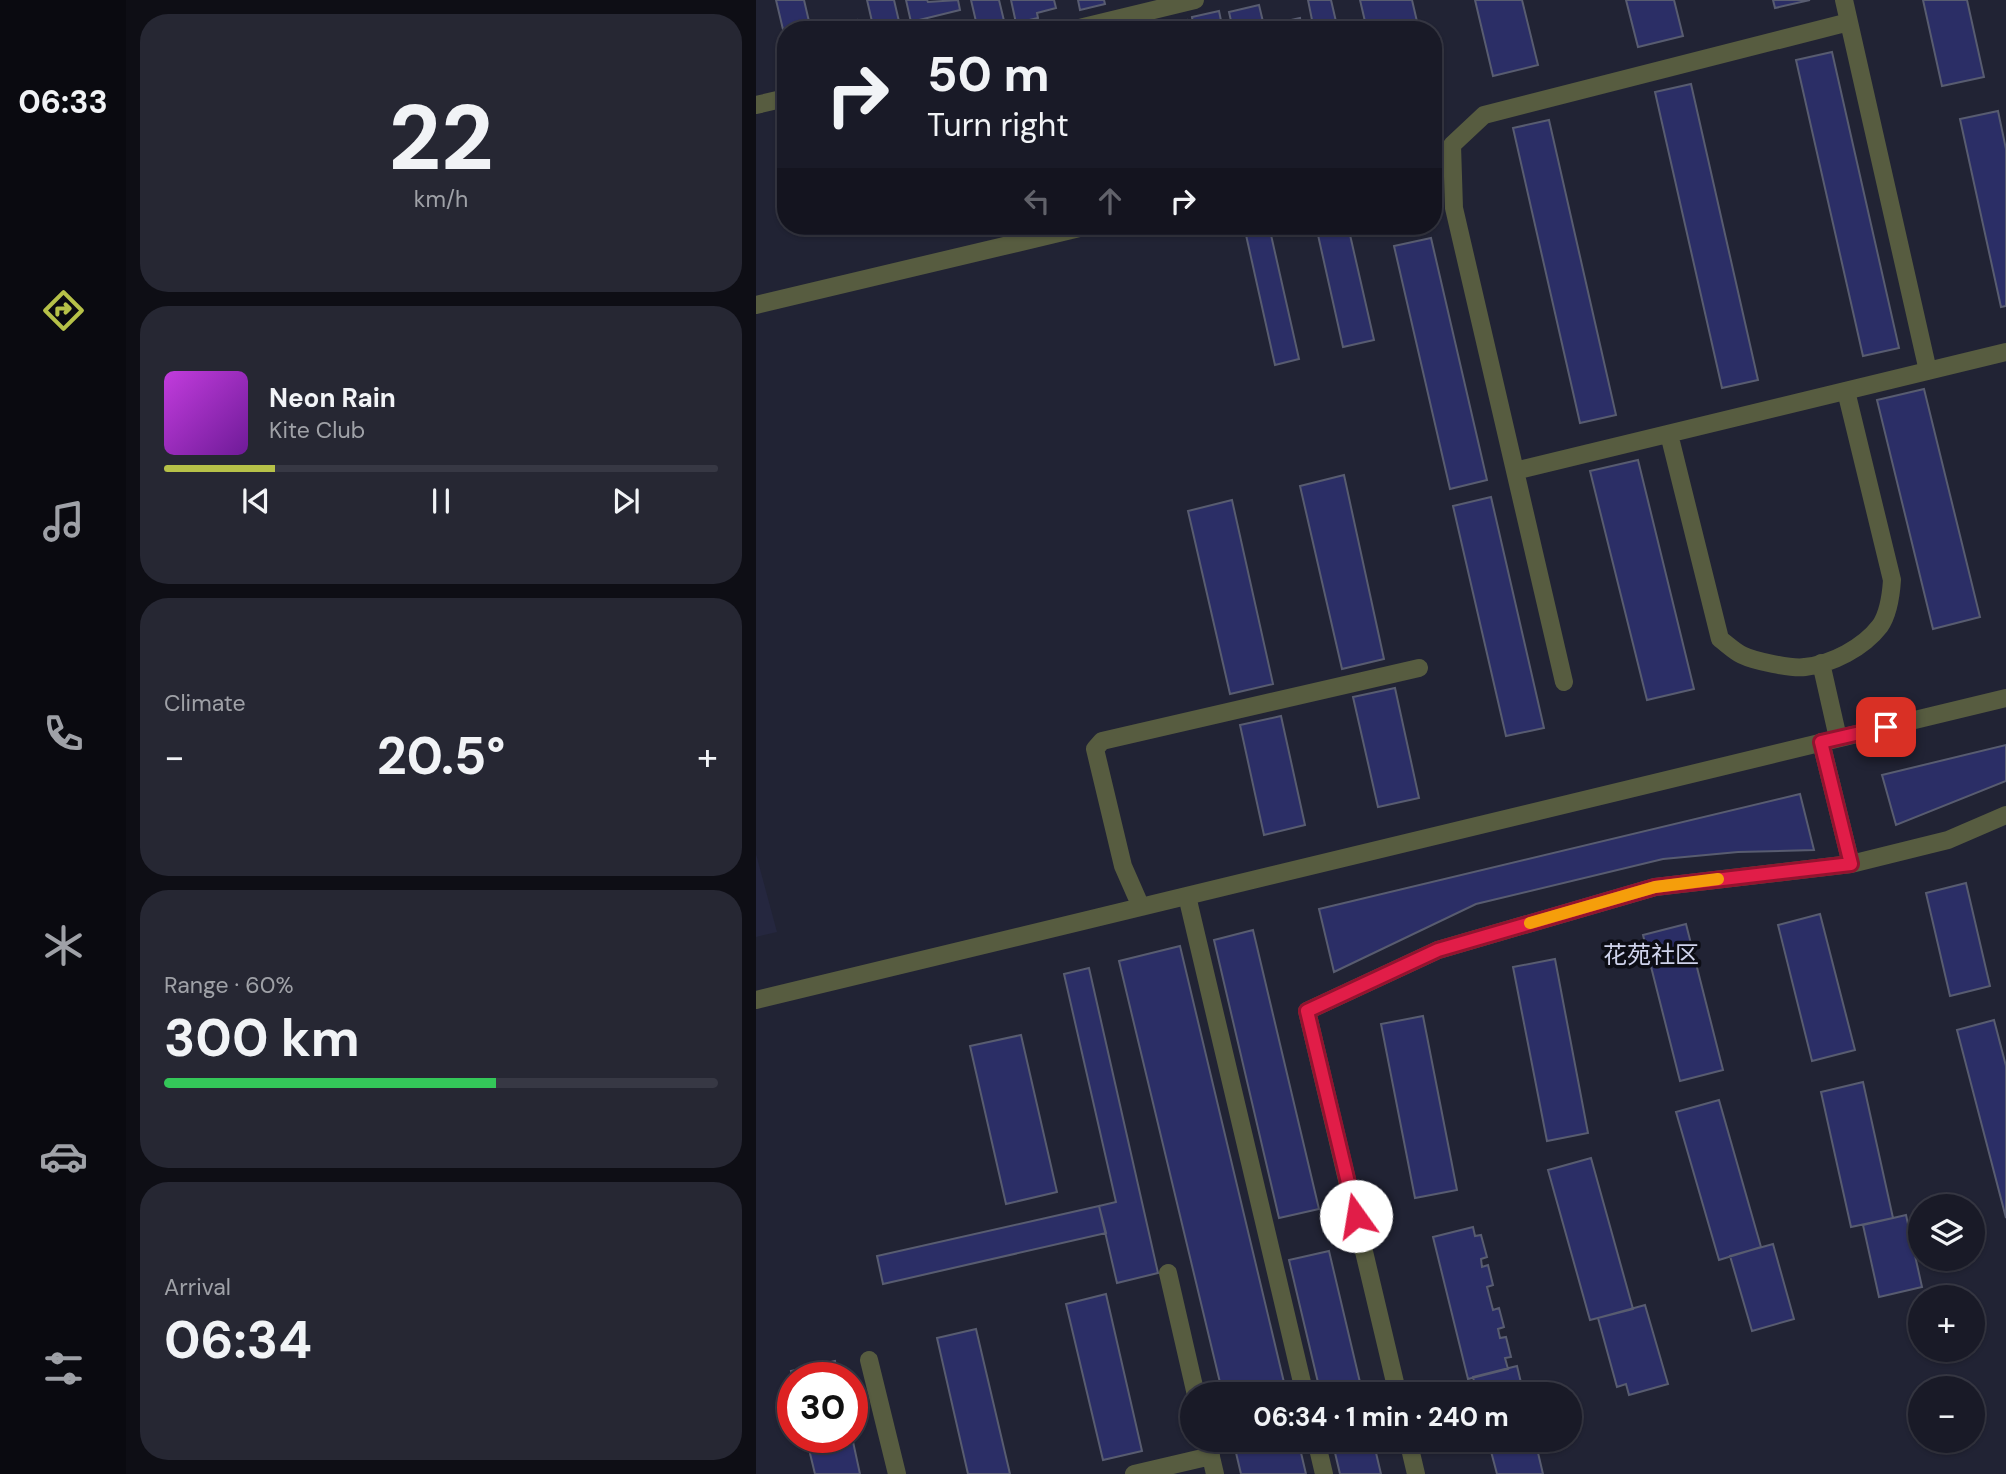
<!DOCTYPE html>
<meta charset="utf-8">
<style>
body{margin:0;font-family:"DM Sans","Noto Sans SC",sans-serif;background:#262733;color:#f1f3f6;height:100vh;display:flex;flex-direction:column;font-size:26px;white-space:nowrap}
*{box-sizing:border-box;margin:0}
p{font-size:23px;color:#9fa1a7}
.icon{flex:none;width:38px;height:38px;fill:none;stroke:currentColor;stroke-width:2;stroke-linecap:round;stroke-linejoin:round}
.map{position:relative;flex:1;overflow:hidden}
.side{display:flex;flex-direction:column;gap:14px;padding:14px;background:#0e0e15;width:630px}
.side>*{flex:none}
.hud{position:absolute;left:21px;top:21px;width:665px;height:214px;border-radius:28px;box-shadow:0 2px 5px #0004,0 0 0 2px #373844;background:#191a27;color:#f1f3f6;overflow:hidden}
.controls{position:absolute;left:1152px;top:1194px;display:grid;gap:14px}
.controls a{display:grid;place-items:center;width:77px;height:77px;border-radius:50%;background:#191a27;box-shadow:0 2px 5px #0004,0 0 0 2px #373844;font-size:35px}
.speed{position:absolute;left:21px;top:1362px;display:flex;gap:14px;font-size:35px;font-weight:700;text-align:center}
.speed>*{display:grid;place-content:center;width:91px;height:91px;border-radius:50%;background:#191a27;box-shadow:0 2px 5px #0004,0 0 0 2px #373844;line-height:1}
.speed .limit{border:10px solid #d22;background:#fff;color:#111}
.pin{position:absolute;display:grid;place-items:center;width:60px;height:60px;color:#fff;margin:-30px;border-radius:14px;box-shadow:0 4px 10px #0006}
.me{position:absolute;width:77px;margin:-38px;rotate:347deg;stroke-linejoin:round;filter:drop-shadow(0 0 5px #0008)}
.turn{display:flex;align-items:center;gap:24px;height:147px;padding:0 35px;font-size:32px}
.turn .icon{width:91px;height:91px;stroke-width:2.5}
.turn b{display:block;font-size:49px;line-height:60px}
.lanes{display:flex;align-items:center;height:66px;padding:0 35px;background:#0003;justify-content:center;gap:35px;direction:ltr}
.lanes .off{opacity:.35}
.big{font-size:52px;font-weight:700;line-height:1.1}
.side .card{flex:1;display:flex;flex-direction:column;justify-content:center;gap:10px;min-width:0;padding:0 24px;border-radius:28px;background:#262733}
.side .dial{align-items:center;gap:0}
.dial b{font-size:91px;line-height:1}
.song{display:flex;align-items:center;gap:21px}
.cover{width:84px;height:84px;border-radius:10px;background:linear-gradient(135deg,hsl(290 70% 55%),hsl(280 70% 35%))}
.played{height:7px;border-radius:4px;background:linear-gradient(90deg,#b6c148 20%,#373844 20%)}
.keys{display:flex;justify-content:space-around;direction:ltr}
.heat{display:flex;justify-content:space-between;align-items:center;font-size:38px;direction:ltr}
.charge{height:10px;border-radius:5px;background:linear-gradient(90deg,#34c759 60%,#373844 0)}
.trip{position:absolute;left:424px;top:1382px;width:402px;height:70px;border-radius:35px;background:#191a27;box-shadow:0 2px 5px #0004,0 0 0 2px #373844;font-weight:700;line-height:70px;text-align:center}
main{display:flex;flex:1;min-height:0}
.menu{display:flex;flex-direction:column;width:126px;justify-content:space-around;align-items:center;background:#0a0a10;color:#9fa1a7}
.menu .icon{width:49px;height:49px}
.menu .on{color:#b6c148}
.menu b{font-size:32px;color:#f1f3f6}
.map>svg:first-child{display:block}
.built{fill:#25273f}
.building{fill:#2b2e66;stroke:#585c70;stroke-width:2}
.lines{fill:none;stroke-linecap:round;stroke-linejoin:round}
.minor{stroke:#575c40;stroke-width:18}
.route-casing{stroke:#92132f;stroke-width:18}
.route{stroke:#e11d48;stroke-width:12}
.slow{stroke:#f59e0b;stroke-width:12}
.labels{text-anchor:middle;stroke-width:7;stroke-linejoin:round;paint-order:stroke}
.quarter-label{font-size:24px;fill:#cfd3eb;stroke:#0c0d15}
</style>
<main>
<nav class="menu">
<b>06:33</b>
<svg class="icon on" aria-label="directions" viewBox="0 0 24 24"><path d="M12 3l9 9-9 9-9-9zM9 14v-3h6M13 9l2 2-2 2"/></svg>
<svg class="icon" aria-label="music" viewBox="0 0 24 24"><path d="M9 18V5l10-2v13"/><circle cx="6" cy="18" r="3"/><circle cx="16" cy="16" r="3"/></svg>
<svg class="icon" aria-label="phone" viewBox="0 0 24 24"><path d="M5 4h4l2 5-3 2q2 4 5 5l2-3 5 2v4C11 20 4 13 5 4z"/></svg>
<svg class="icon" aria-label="climate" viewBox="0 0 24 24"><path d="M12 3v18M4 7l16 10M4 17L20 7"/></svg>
<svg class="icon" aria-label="car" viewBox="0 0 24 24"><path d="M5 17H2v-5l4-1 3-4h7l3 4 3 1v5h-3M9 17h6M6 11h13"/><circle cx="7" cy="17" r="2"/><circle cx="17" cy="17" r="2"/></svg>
<svg class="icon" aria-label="filters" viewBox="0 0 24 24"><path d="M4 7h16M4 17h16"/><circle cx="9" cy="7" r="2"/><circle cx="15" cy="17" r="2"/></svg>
</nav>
<section class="side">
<div class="card dial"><b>22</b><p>km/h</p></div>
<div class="card">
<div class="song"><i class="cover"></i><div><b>Neon Rain</b><p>Kite Club</p></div></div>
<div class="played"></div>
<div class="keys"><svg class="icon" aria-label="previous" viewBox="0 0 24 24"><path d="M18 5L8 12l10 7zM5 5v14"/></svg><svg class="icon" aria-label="pause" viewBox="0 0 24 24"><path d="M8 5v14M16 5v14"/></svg><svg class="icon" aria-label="next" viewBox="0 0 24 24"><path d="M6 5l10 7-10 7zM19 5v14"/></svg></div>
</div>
<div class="card"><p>Climate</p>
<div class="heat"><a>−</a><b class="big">20.5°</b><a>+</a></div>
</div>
<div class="card"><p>Range · 60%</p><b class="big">300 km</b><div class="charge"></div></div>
<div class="card"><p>Arrival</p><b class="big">06:34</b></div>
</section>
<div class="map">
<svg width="1250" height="1474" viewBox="0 0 1250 1474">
<rect width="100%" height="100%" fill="#212334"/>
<path class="built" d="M0 854 21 932 0 937Z"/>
<path class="building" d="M20 0H48L55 30H30V42Z
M111 0H138L145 30H118Z
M150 0H171L172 2 202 0 204 10 155 22Z
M215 0H243L250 29 222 30Z
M255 0H298L300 8 281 13 282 18 260 23Z
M322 0H348L349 4 324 10Z
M552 0H575L582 30H558Z
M604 0H656L663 30H611Z
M719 0H766L782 65 737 76Z
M870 0H918L927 36 882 47Z
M1017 0H1054L1019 8Z
M1167 0H1211L1228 77 1186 86Z
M503 5 508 26 544 18 546 30H477L473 12Z
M463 11 467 30H438L436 17Z
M101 20 103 30H63V29Z
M431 20 433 30H397V27Z
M1076 52 1143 348 1107 356 1040 60Z
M935 84 1002 380 966 388 899 92Z
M1242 111 1250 149V306L1245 307 1204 119Z
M793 120 860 415 824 423 757 128Z
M488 226H513L543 359 519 365Z
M560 226H592L618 340 587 347Z
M675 238 731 480 694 489 638 246Z
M1168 389 1224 617 1177 629 1121 400Z
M882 460 938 689 891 700 834 471Z
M588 475 628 659 586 669 544 486Z
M735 497 788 728 750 736 697 506Z
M476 500 517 684 474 694 432 511Z
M639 688 663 798 622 807 597 697Z
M525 716 549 825 508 835 484 725Z
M1250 745V781L1140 825 1126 775Z
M1044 794 1058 850 982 852 907 859 720 904 578 972 563 909Z
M1210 883 1234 986 1194 996 1170 893Z
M1064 914 1099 1050 1056 1061 1022 925Z
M930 924 967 1070 924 1081 887 935Z
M497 930 563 1209 523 1218 458 940Z
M424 946 531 1395H467L363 961Z
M799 959 832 1133 791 1141 757 967Z
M333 968 402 1273 361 1283 343 1206 360 1202 308 974Z
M667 1016 701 1190 659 1198 625 1024Z
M1238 1020 1250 1066V1218L1201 1030Z
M265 1035 301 1192 250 1204 214 1046Z
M1107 1082 1137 1218 1095 1227 1065 1092Z
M963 1100 1005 1247 963 1260 920 1112Z
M835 1158 877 1309 834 1320 792 1170Z
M343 1206 350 1233 127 1284 121 1256Z
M1150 1215 1166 1287 1123 1297 1107 1225Z
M717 1227 719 1236 725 1235 731 1257 725 1259 726 1267 732 1265 737 1285 731 1287 737 1310 743 1308 748 1327 742 1329 744 1338 750 1337 755 1357 749 1358 752 1369 712 1379 677 1237Z
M1017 1244 1038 1319 996 1331 974 1256Z
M573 1251 607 1395H565L533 1260Z
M350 1294 386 1451 347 1460 310 1304Z
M889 1305 912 1384 873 1395 870 1384 861 1387 842 1318Z
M220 1329 254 1474H212L181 1338Z
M79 1361 82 1377 37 1378 35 1371Z
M761 1366 768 1395H721L717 1377Z
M50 1437H96L104 1474H59Z
M477 1440H542L550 1474H485Z
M576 1440H617L625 1474H584Z
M732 1440H779L787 1474H741Z"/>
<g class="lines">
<path class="minor" d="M1088 0 1172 371
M315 30 439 0
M0 105 30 98
M0 305 332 226
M913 434 964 639C971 644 978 651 986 655 998 661 1036 669 1049 667 1076 664 1107 648 1124 626 1133 613 1135 595 1136 580L1090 391
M759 471 1250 352
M1065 663 1082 738
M808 682 698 208 696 145 728 115 1093 22
M1065 742 1095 864
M431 896 549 1395
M385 907 367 866 339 749 346 741 663 668
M0 1000 1250 698
M412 1273 440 1395
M113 1360 141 1474
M642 1395 551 1011 682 950 899 887 1095 864 1192 840 1250 815
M451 1440 459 1474
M560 1440 568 1474
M652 1440 660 1474
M378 1474 455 1456"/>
</g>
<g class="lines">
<g class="route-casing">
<path id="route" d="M600 1216 551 1011 682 950 899 887 1095 864 1065 742 1130 727"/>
</g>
<use href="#route" class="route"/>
<path class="slow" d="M774 923 899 887 962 879"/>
</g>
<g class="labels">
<g class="quarter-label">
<text x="895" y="963">花苑社区</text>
</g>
</g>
</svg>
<div class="controls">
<a><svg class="icon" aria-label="layers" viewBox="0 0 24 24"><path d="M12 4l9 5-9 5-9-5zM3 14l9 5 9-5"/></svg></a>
<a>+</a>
<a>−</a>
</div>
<div class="speed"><div class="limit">30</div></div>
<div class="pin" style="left:1130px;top:727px;background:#d93025"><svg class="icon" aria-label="arrive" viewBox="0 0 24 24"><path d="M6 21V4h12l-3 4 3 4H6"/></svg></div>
<svg class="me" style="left:600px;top:1216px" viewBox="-20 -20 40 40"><circle r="19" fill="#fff"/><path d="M0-13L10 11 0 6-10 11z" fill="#e11d48"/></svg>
<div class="trip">06:34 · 1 min · 240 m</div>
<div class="hud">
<div class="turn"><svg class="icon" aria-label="right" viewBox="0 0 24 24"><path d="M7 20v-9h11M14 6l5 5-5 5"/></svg><div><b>50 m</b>Turn right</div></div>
<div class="lanes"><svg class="icon off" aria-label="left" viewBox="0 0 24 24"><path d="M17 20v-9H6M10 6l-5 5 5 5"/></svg><svg class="icon off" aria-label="ahead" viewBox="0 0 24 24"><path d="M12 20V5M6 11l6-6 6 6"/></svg><svg class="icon" aria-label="right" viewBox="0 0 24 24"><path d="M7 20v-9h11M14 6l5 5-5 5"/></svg></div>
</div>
</div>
</main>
